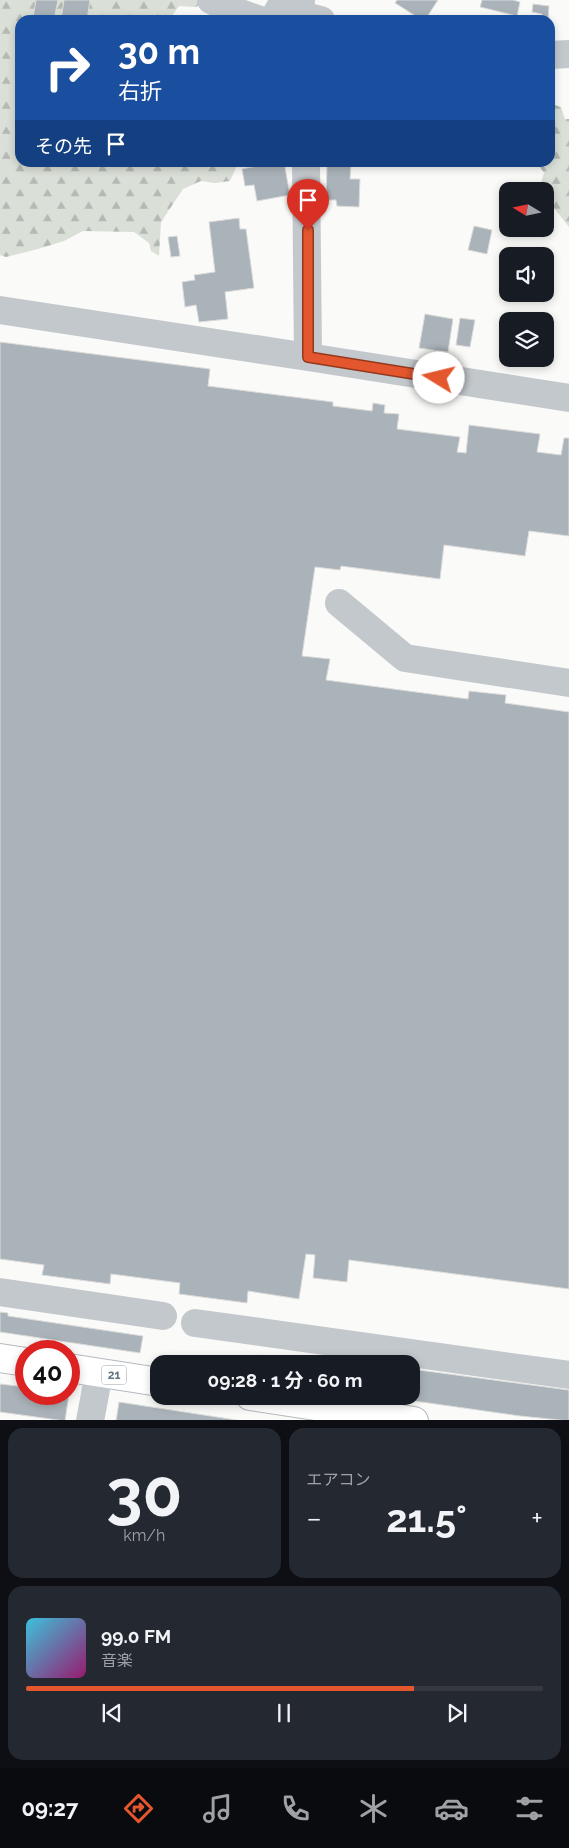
<!DOCTYPE html>
<html lang="ja">
<meta charset="utf-8">
<style>
body{margin:0;font-family:Raleway,"Noto Sans JP",sans-serif;background:#242831;color:#f1f3f6;height:100vh;display:flex;flex-direction:column;font-size:19px;white-space:nowrap}
*{box-sizing:border-box;margin:0}
p{font-size:16px;color:#9ea1a6}
.icon{flex:none;width:28px;height:28px;fill:none;stroke:currentColor;stroke-width:2;stroke-linecap:round;stroke-linejoin:round}
.map{position:relative;height:1420px;overflow:hidden}
.panel{display:flex;flex-direction:column;gap:8px;padding:8px;background:#0d0f14;flex:1}
.panel>*{flex:none}
.top-card{position:absolute;left:15px;top:15px;width:540px;height:152px;border-radius:15px;box-shadow:0 2px 8px #0003;background:#1a4fa0;color:#fff;overflow:hidden}
.needle{width:32px;rotate:280deg}
.controls{position:absolute;left:499px;top:182px;display:grid;gap:10px}
.controls a{display:grid;place-items:center;width:55px;height:55px;border-radius:10px;background:#171b24;box-shadow:0 2px 8px #0003;font-size:25px}
.speed{position:absolute;left:15px;top:1340px;display:flex;gap:10px;font-size:25px;font-weight:700;text-align:center}
.speed>*{display:grid;place-content:center;width:65px;height:65px;border-radius:50%;background:#171b24;box-shadow:0 2px 8px #0003;line-height:1}
.speed .limit{border:8px solid #d22;background:#fff;color:#111}
.pin{position:absolute;display:grid;place-items:center;width:42px;height:42px;color:#fff;margin:-51px -21px;border-radius:50% 50% 50% 0;rotate:-45deg;box-shadow:0 0 5px #0007}
.pin .icon{rotate:45deg}
.me{position:absolute;width:55px;margin:-28px;rotate:279deg;stroke-linejoin:round;filter:drop-shadow(0 0 4px #0008)}
.turn{display:flex;align-items:center;gap:18px;height:105px;padding:0 20px;font-size:22px}
.turn .icon{width:65px;height:65px;stroke-width:2.5}
.turn b{display:block;font-size:35px;line-height:42px}
.then{display:flex;align-items:center;height:48px;padding:0 20px;background:#0003;gap:10px;font-size:19px}
.big{font-size:38px;font-weight:700;line-height:1.1}
.panel .tile{flex:1;display:flex;flex-direction:column;justify-content:center;gap:8px;min-width:0;padding:0 18px;border-radius:15px;background:#242831}
.panel .dial{align-items:center;gap:0}
.dial b{font-size:65px;line-height:1}
.song{display:flex;align-items:center;gap:15px}
.cover{width:60px;height:60px;border-radius:8px;background:linear-gradient(135deg,hsl(190 70% 55%),hsl(320 70% 35%))}
.played{height:5px;border-radius:2px;background:linear-gradient(90deg,#e4572e 75%,#363941 75%)}
.keys{display:flex;justify-content:space-around;direction:ltr}
.heat{display:flex;justify-content:space-between;align-items:center;font-size:28px;direction:ltr}
.panel .tiles{flex:1;display:grid;gap:8px;grid-template-columns:1fr 1fr}
.tile:last-child{grid-column:span 2}
.trip{position:absolute;left:150px;top:1355px;width:270px;height:50px;border-radius:15px;background:#171b24;box-shadow:0 2px 8px #0003;font-weight:700;line-height:50px;text-align:center}
.tabs{display:flex;height:80px;justify-content:space-around;align-items:center;background:#090b0e;color:#9ea1a6}
.tabs .icon{width:35px;height:35px}
.tabs .selected{color:#e4572e}
.tabs b{font-size:22px;color:#f1f3f6}
.map>svg:first-child{display:block}
.forest{fill:url(#forest-firs)}
.building{fill:#aab3b9;stroke:#dcdcda}
.lines{fill:none;stroke-linecap:round;stroke-linejoin:round}
.major-casing{stroke:#b5babe;stroke-width:30}
.minor{stroke:#c3c8cc;stroke-width:28}
.major{stroke:#fff;stroke-width:28}
.route-casing{stroke:#94391e;stroke-width:12}
.route{stroke:#e4572e;stroke-width:9}
.labels{text-anchor:middle;stroke-width:5;stroke-linejoin:round;paint-order:stroke}
.shield{fill:#fff;stroke:#939fa8;stroke-width:1}
.shield-label{font-size:12px;font-weight:bold;fill:#657683}
</style>
<div class="map">
<svg width="569" height="1421" viewBox="0 0 569 1421">
<defs>
<pattern id="forest-firs" width="22" height="20" patternUnits="userSpaceOnUse" patternTransform="scale(1.25)"><rect width="22" height="20" fill="#dadfd7"/><path d="M5 1l3.5 6h-7zM16 11l3.5 6h-7z" fill="#b4b9b4"/></pattern>
</defs>
<rect width="100%" height="100%" fill="#fafaf8"/>
<path class="forest" d="M0 0H207L196 7 179 6 169 20H20V162L241 163 237 165 230 181 215 183 201 181 183 189 161 222 159 256 151 251 149 243 134 232 83 231 64 241 38 249 6 257 0 255Z
M552 104 561 107 565 119H569V227L554 208 545 201V191H542L540 186 544 173 537 163 550 162V106Z"/>
<path class="building" d="M36 0H58L54 20 33 18Z
M64 0H90L87 20H61Z
M397 0H438L425 20H422L395 3Z
M482 0H513L520 2 517 16 480 7Z
M533 4 549 6 548 20H541L542 14 532 12Z
M278 162H284L290 195 257 201 254 185 245 186 242 169Z
M327 165H351L350 179H360L359 207 337 206 336 200H326Z
M239 218 240 229H246L254 288 225 292 228 319 199 322 196 305 185 307 182 282 195 280 194 275 215 272 209 222Z
M474 226 492 230 487 254 468 250Z
M177 236 180 256 171 257 168 237Z
M425 314 453 319 448 352 419 348Z
M460 318 475 320 470 347 456 345Z
M0 342 210 369 208 386 333 402V406L372 411 373 403 385 405 384 413 399 414 397 429 460 437 457 452 466 453 469 425 540 434 537 452 561 455 564 438H569V536L529 531 525 556 444 545 440 579 341 566 340 570 315 567 302 656 330 659 326 680 468 699 469 691 506 695 505 703 569 712V1289L349 1260 347 1282 313 1278 315 1255 306 1254 299 1299 248 1291 247 1303 179 1294 180 1283 111 1274 110 1284 42 1275 44 1265 0 1259Z
M0 1312 8 1313V1316L143 1336 140 1353 0 1332Z
M261 1355 271 1357 270 1364H259Z
M411 1369 569 1390V1421L520 1416 379 1396H411Z
M0 1384 26 1387V1394H69L65 1421 0 1412Z
M119 1402 243 1421H116Z"/>
<g class="lines">
<g class="major-casing">
<path id="major" d="M0 1358 26 1362
M69 1368 159 1382
M250 1396 414 1421"/>
</g>
<path class="minor" d="M211 0 229 9 260 20
M301 15 321 20
M273 20 279 9 301 1
M550 55 569 54
M306 162 308 357
M0 310 308 357 569 398
M339 603 405 658 569 683
M0 1292 163 1316
M195 1323 569 1375
M90 1421 99 1373"/>
<use href="#major" class="major"/>
</g>
<g class="lines">
<g class="route-casing">
<path id="route" d="M308 230V357L439 378"/>
</g>
<use href="#route" class="route"/>
</g>
<g class="labels">
<rect class="shield" x="101.5" y="1365.5" width="25" height="19" rx="4"/>
<g class="shield-label">
<text x="114" y="1379">21</text>
</g>
</g>
</svg>
<div class="controls">
<a><svg class="needle" viewBox="-14 -14 28 28"><path d="M0-13l5 13h-10z" fill="#e53935"/><path d="M0 13l5-13h-10z" fill="#9ea1a6"/></svg></a>
<a><svg class="icon" aria-label="sound" viewBox="0 0 24 24"><path d="M4 9h4l5-4v14l-5-4H4zM17 9q2 3 0 6"/></svg></a>
<a><svg class="icon" aria-label="layers" viewBox="0 0 24 24"><path d="M12 4l9 5-9 5-9-5zM3 14l9 5 9-5"/></svg></a>
</div>
<div class="speed"><div class="limit">40</div></div>
<div class="pin" style="left:308px;top:230px;background:#d93025"><svg class="icon" aria-label="arrive" viewBox="0 0 24 24"><path d="M6 21V4h12l-3 4 3 4H6"/></svg></div>
<svg class="me" style="left:439px;top:378px" viewBox="-20 -20 40 40"><circle r="19" fill="#fff"/><path d="M0-13L10 11 0 6-10 11z" fill="#e4572e"/></svg>
<div class="trip">09:28 · 1 分 · 60 m</div>
<div class="top-card">
<div class="turn"><svg class="icon" aria-label="right" viewBox="0 0 24 24"><path d="M7 20v-9h11M14 6l5 5-5 5"/></svg><div><b>30 m</b>右折</div></div>
<div class="then">その先<svg class="icon" aria-label="arrive" viewBox="0 0 24 24"><path d="M6 21V4h12l-3 4 3 4H6"/></svg></div>
</div>
</div>
<section class="panel">
<div class="tiles">
<div class="tile dial"><b>30</b><p>km/h</p></div>
<div class="tile"><p>エアコン</p>
<div class="heat"><a>−</a><b class="big">21.5°</b><a>+</a></div>
</div>
<div class="tile">
<div class="song"><i class="cover"></i><div><b>99.0 FM</b><p>音楽</p></div></div>
<div class="played"></div>
<div class="keys"><svg class="icon" aria-label="previous" viewBox="0 0 24 24"><path d="M18 5L8 12l10 7zM5 5v14"/></svg><svg class="icon" aria-label="pause" viewBox="0 0 24 24"><path d="M8 5v14M16 5v14"/></svg><svg class="icon" aria-label="next" viewBox="0 0 24 24"><path d="M6 5l10 7-10 7zM19 5v14"/></svg></div>
</div>
</div>
</section>
<nav class="tabs">
<b>09:27</b>
<svg class="icon selected" aria-label="directions" viewBox="0 0 24 24"><path d="M12 3l9 9-9 9-9-9zM9 14v-3h6M13 9l2 2-2 2"/></svg>
<svg class="icon" aria-label="music" viewBox="0 0 24 24"><path d="M9 18V5l10-2v13"/><circle cx="6" cy="18" r="3"/><circle cx="16" cy="16" r="3"/></svg>
<svg class="icon" aria-label="phone" viewBox="0 0 24 24"><path d="M5 4h4l2 5-3 2q2 4 5 5l2-3 5 2v4C11 20 4 13 5 4z"/></svg>
<svg class="icon" aria-label="climate" viewBox="0 0 24 24"><path d="M12 3v18M4 7l16 10M4 17L20 7"/></svg>
<svg class="icon" aria-label="car" viewBox="0 0 24 24"><path d="M5 17H2v-5l4-1 3-4h7l3 4 3 1v5h-3M9 17h6M6 11h13"/><circle cx="7" cy="17" r="2"/><circle cx="17" cy="17" r="2"/></svg>
<svg class="icon" aria-label="filters" viewBox="0 0 24 24"><path d="M4 7h16M4 17h16"/><circle cx="9" cy="7" r="2"/><circle cx="15" cy="17" r="2"/></svg>
</nav>
